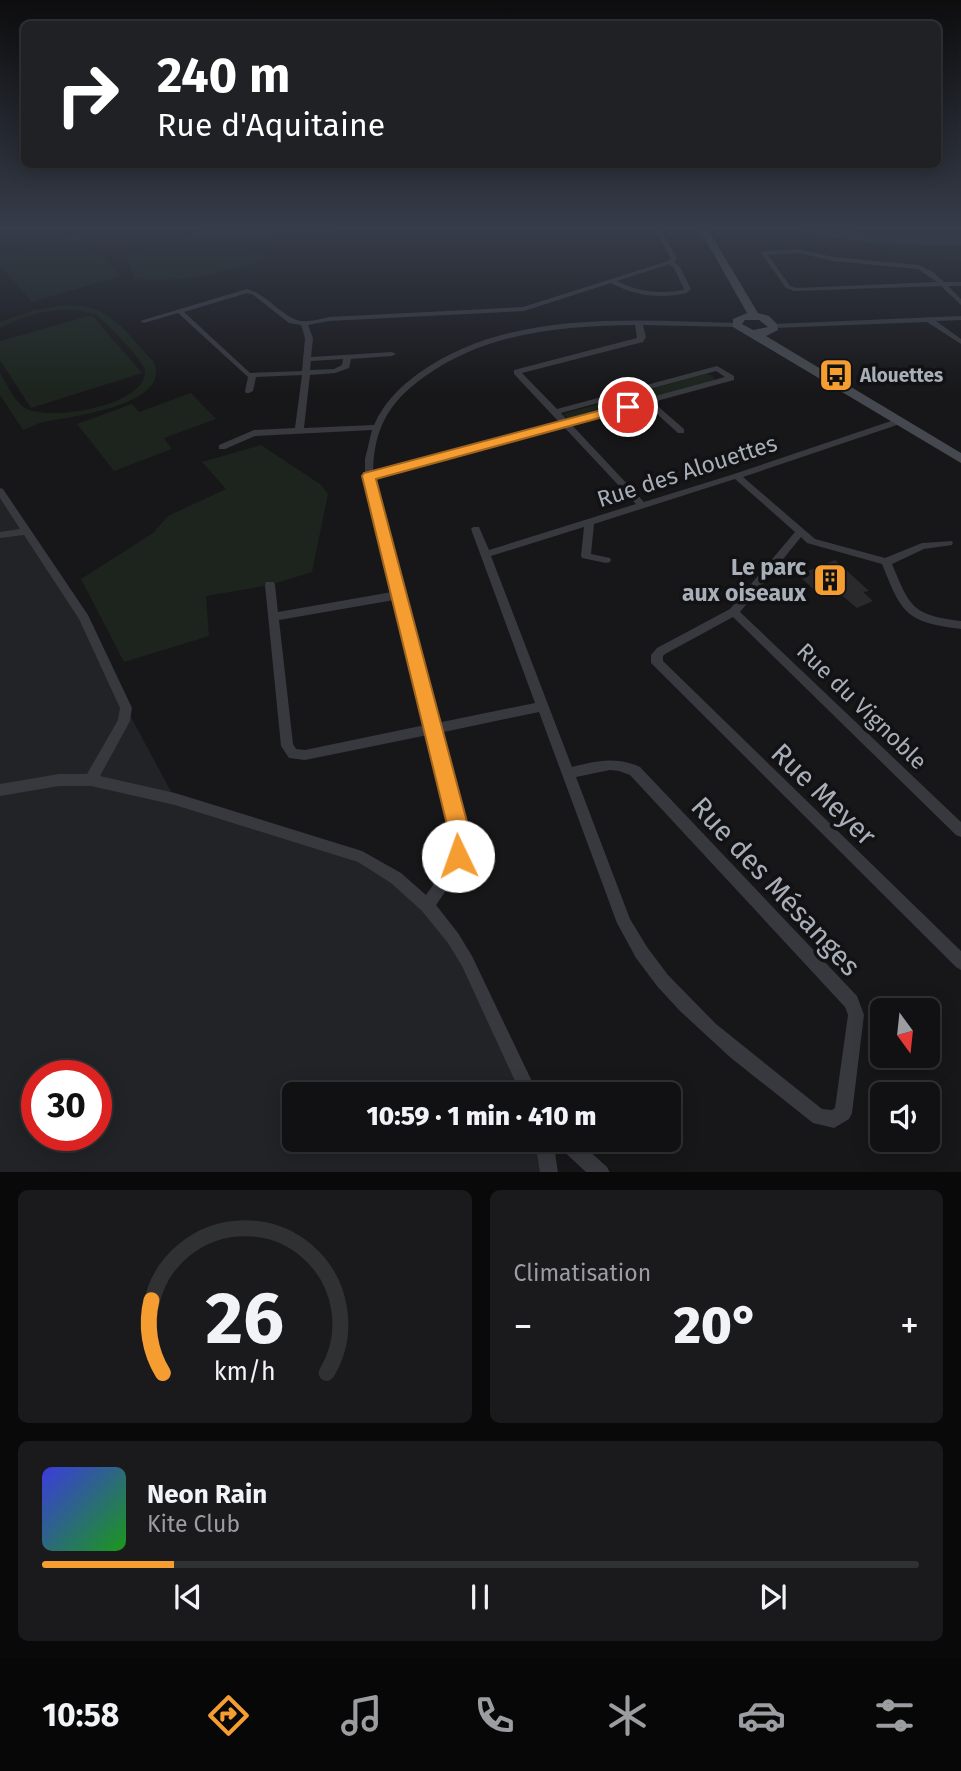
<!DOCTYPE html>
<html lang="fr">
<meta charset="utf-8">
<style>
body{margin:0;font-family:"Fira Sans",sans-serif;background:#1a1a1c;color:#f1f3f6;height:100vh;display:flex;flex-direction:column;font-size:26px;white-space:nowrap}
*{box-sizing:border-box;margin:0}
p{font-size:23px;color:#9c9da0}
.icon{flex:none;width:38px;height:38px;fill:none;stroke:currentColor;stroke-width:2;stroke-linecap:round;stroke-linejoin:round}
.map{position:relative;height:1172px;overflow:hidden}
.details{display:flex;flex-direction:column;gap:18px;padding:18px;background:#09090a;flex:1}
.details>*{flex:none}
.hud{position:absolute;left:21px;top:21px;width:920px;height:147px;border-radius:10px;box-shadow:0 4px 18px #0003,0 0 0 2px #303133;background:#202124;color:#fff;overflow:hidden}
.needle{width:46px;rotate:165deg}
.buttons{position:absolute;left:870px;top:998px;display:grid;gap:14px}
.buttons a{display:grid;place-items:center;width:70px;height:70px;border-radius:10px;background:#111113;box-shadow:0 4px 18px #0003,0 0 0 2px #303133;font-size:35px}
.speed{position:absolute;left:21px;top:1060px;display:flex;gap:14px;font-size:35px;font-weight:700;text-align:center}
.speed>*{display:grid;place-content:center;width:91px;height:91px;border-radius:50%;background:#111113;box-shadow:0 4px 18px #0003,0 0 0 2px #303133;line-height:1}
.speed .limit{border:10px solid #d22;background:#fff;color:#111}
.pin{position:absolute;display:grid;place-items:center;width:60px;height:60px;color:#fff;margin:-30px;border:4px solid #fff;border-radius:50%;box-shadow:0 2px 7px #0007}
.me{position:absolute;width:77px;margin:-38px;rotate:357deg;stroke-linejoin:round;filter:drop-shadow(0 0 5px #0008)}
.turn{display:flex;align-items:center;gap:24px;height:147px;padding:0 21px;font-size:32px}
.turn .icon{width:91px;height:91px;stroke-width:2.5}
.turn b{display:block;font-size:49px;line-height:60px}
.big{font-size:52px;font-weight:800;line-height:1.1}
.details .tile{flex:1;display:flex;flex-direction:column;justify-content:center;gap:10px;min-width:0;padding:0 24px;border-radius:10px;background:#1a1a1c}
.details .dial{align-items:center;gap:0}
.dial svg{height:182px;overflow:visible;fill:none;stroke:#303133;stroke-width:7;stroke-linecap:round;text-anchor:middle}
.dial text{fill:#f1f3f6;stroke:none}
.song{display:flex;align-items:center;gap:21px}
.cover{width:84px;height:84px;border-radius:10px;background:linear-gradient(135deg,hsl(240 70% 55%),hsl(120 70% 35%))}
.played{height:7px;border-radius:4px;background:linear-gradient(90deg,#f69d32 15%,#303133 15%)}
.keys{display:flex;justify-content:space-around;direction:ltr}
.heat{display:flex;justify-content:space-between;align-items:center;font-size:38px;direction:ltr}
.details .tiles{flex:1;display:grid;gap:18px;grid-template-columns:1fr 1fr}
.tile:last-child{grid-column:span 2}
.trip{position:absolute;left:282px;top:1082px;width:399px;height:70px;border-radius:10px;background:#111113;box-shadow:0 4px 18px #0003,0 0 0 2px #303133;font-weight:800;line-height:70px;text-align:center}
.tabs{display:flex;height:112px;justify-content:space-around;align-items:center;background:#070708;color:#9c9da0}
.tabs .icon{width:49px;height:49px}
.tabs .current{color:#f69d32}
.tabs b{font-size:32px;color:#f1f3f6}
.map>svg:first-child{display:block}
.built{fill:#222326;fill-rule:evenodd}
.green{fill:#1c241d}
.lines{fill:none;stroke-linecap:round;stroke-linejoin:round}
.river{fill:#2c373d;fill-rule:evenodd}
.building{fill:#2a2a2d}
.street{fill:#37393e;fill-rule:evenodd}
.secondary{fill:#45484e;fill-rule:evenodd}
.route{fill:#f69d32;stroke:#a06620;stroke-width:2}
.labels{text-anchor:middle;stroke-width:7;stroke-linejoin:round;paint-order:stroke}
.far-poi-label{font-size:19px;font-weight:bold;fill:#a8afb9;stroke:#121214;text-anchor:start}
.street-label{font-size:23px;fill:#a8afb9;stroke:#121214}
.poi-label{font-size:23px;font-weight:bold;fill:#a8afb9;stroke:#121214;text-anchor:end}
.near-street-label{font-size:28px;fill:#a8afb9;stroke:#121214}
</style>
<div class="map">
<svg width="961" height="1173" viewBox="0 0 961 1173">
<rect width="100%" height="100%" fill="#171719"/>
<path class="built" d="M0 491 84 618 126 708 175 799 362 857 396 878 467 961 530 1094H294V1139H541L540 1172H0ZM37 1076H96V1136H37Z"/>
<path class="green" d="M209 230H345L245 241 268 258C225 273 179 284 134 279L127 257C155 236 179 242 209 230Z
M863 232 943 236 961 233V261L862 247Z
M76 234 122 276 32 302 0 265V253Z
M69 305C111 305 126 333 153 361 175 404 71 417 48 421 40 422 31 427 23 430L0 395V373C7 384 15 402 25 408 49 422 145 406 145 372 145 360 107 325 97 315 66 303 28 313 0 328V322L34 310Z
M92 315 142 373 31 408 0 360V341Z
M705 374 713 376 714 380 575 419 567 418 563 414Z
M191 393 216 419 164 438 172 449 114 471 77 424 132 404 139 412Z
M261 445 320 484 328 494 312 572 270 585 206 596 209 636 124 662 81 579 153 533 168 516 226 489 202 462Z"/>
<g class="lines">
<path class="river" d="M801 230H839L885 236 961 237V245L885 244 808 234Z"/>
</g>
<path class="building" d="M835 560 869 591 863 592 873 601 857 608 834 589 820 595 798 575Z"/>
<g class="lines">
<path class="street" d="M655 230H661L677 258 674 262 680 267 691 289 687 293C661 299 635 296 611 283L524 311 329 321 308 325 313 338 311 357 392 352 396 354 392 356 351 359 349 368 335 373 310 375 304 428 374 425C384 402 400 387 419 373 509 309 632 320 737 323L741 325 737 327 643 325 646 337 643 342 522 373 557 409 717 366 734 376V380L653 402 684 429V433H678L646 404 571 424 644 502 734 474 897 419H903V423L743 477 815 539 885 558 922 543 952 541 953 543 952 545 924 549 892 564C910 607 912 615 961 621V629C906 622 902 614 882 564L807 543 801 537 740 612 961 822V837L956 835 733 617 665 654 663 656V661L961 951V970L956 967 651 663V655L657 648 730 609 795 532 735 479 594 524 591 554 610 558 611 560 610 562 606 563 582 558 581 556 584 527 491 556 572 767C596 761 616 756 640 767L857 996 864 1015 852 1113 849 1119 834 1128 813 1123 731 1058 680 1011 657 986 636 958 617 923 539 712 439 733 468 841 458 873 436 905 458 933 472 956 538 1094H521L462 966 448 943 422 911 391 883 358 862 175 805 91 786H59L0 796V784L59 774H87L118 720 120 708 79 619 24 535 0 538V532L20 529 0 498V488L3 489 88 615 132 708 130 721 100 776 175 793 362 851 401 873 426 895 447 865 454 841 428 735 305 760 289 758 281 746 265 585 266 582H274L275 585 278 612 392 592 365 487V459L372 430 255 436 225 449H219V445L254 430 295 428 302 375 256 377 253 391 249 393H246L245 391 248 377 178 313 144 323 140 321 247 289C267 294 283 318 301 321 310 322 320 319 329 317L523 307 668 261 671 258ZM669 264 674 268 684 289 683 290C660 294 638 292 617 281ZM247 293 252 294 289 323 301 325 305 338 302 371 250 373 184 312ZM635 325 637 338 514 370V374L559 422 373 472C374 428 389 402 424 377 486 332 562 326 635 325ZM343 359 342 365 334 369 310 370 311 361ZM716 371 725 377 567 420 561 413ZM563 426 636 504 489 550 479 527H473L471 529 535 703 437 723 375 487 374 478ZM394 600 425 725 305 750 296 749 293 744 279 620ZM610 770 619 771 630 775 845 1007 848 1015 835 1108 832 1110 822 1109 716 1024 668 975 647 947 630 919 576 777Z
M798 249 833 257 919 265 933 272 944 282H961V286H948L961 299V305L941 286 794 291 786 288 761 253 764 251ZM798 253 833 261 918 269 937 282 797 288 790 286 768 255Z
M961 316V320L936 321 961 339V344L927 322 773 328 769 326 773 324Z
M535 1139H553L558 1173H540Z
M554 1139H576L607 1167 610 1173H587L557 1145Z"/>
<path class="secondary" d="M697 230H706L712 236 758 313 769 316 777 324 778 330 766 336 961 453V463L733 327V319L747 313 705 239ZM745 320H759L768 327 753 330 742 324Z"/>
</g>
<linearGradient id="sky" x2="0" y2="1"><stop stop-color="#0d0d0e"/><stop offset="0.58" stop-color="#363c49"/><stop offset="1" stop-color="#363c49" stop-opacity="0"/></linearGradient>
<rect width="961" height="394" fill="url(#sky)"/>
<path class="route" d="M628 403 634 407 632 409 376 479 470 833 466 863 458 866 451 863 448 856 449 833 362 476 364 473Z"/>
<defs>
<g id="bus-square" transform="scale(1.75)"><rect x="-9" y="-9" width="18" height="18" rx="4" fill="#f69d32" stroke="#121214"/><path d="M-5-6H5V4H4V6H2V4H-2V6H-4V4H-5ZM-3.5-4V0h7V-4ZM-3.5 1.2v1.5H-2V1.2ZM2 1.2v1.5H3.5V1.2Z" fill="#111"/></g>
<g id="building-square" transform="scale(1.75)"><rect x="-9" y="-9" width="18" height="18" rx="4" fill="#f69d32" stroke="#121214"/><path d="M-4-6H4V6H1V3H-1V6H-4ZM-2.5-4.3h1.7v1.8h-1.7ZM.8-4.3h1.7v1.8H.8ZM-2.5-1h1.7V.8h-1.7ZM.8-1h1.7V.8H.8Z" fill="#111"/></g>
</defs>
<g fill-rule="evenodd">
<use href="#bus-square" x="836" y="375"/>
<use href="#building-square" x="830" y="580"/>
</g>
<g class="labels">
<g class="far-poi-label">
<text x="860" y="382">Alouettes</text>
</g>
<g class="street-label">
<text transform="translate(687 471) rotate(-18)" y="8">Rue des Alouettes</text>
<text transform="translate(862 706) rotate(44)" y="8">Rue du Vignoble</text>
</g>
<g class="poi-label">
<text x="806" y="575">Le parc<tspan x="806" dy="26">aux oiseaux</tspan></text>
</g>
<g class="near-street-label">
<text transform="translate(824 794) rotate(44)" y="10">Rue Meyer</text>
<text transform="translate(776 886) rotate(47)" y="10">Rue des Mésanges</text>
</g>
</g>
</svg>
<div class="buttons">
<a><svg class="needle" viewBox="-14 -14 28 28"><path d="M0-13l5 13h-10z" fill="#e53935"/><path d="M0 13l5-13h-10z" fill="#9c9da0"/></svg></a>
<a><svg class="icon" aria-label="sound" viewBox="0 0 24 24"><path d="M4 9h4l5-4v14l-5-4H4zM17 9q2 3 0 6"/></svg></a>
</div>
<div class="speed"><div class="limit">30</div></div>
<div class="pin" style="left:628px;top:407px;background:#d93025"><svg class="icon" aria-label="arrive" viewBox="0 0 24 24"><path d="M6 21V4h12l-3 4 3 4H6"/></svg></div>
<svg class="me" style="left:458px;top:856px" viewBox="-20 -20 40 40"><circle r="19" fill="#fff"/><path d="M0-13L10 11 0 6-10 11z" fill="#f69d32"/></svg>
<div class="trip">10:59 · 1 min · 410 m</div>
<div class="hud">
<div class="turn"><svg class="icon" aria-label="right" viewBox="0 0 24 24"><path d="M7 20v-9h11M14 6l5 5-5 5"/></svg><div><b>240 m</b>Rue d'Aquitaine</div></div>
</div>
</div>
<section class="details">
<div class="tiles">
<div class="tile dial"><svg viewBox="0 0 100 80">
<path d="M14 69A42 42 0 1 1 86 69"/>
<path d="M14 69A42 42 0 0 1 9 37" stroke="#f69d32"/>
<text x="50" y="56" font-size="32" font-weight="700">26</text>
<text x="50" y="72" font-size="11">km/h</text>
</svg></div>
<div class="tile"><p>Climatisation</p>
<div class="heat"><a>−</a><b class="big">20°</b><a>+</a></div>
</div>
<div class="tile">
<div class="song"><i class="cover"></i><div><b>Neon Rain</b><p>Kite Club</p></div></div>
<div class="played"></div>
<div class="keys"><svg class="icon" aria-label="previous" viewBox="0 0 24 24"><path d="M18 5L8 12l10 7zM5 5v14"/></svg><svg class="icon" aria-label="pause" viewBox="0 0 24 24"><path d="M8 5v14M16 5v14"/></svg><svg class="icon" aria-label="next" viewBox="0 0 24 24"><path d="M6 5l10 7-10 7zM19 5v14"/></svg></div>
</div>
</div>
</section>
<nav class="tabs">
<b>10:58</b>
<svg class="icon current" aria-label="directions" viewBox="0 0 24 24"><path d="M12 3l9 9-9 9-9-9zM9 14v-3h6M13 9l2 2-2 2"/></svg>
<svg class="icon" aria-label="music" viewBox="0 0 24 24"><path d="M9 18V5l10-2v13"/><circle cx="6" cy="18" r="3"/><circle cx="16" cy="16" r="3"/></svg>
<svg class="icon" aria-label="phone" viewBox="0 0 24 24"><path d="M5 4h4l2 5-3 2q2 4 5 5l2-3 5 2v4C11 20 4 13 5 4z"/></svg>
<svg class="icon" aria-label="climate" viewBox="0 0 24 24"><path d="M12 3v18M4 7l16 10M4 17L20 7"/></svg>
<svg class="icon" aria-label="car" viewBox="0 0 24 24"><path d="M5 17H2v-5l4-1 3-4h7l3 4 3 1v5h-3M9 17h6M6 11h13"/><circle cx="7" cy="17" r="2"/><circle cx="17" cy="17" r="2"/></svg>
<svg class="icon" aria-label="filters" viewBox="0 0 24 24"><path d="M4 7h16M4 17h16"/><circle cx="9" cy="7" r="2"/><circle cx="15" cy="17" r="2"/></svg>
</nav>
